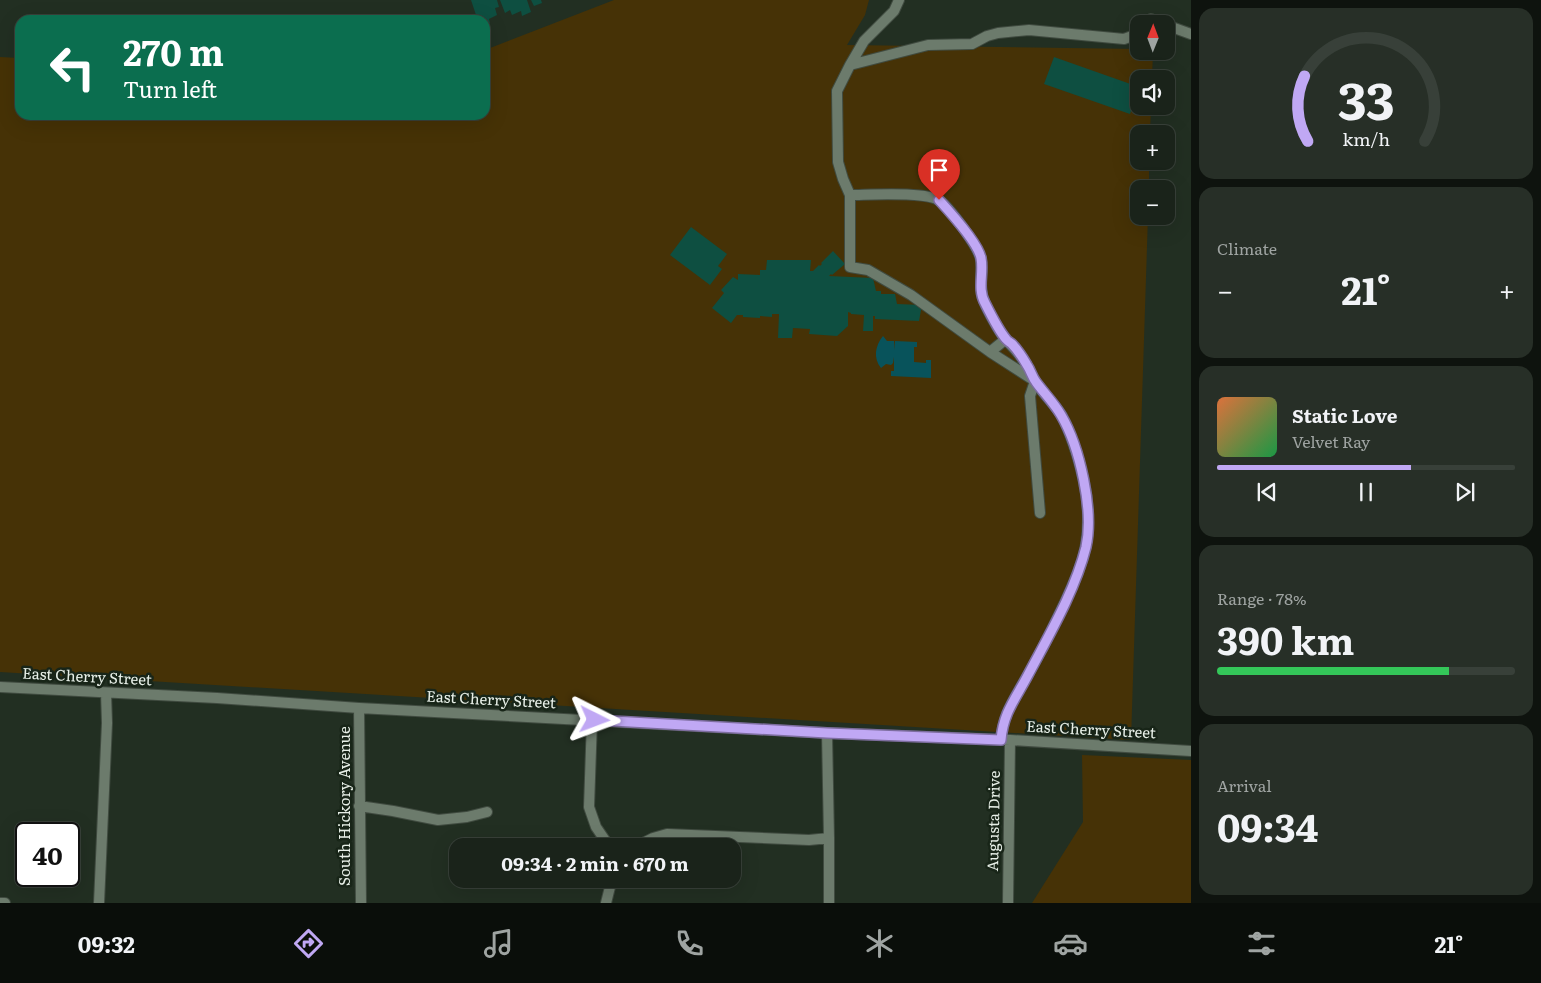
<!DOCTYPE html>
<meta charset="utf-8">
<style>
body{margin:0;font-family:Literata,serif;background:#272f27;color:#f1f3f6;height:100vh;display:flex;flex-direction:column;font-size:19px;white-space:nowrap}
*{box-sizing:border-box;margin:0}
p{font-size:16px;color:#9fa4a2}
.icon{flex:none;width:28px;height:28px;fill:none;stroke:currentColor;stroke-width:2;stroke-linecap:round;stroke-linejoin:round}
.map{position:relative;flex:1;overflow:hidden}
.drawer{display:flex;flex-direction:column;gap:8px;padding:8px;background:#0e130e;width:350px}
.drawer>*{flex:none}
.guide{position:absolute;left:15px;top:15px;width:475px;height:105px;border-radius:15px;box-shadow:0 5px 20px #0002,0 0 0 1px #384039;background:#0b6e4f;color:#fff;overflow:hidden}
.needle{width:32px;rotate:1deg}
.fabs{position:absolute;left:1130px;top:15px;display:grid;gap:10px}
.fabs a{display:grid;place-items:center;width:45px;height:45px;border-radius:10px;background:#1a231a;box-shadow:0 5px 20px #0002,0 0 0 1px #384039;font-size:25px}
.speed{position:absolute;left:15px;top:822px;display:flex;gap:10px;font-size:25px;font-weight:700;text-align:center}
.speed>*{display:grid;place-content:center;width:65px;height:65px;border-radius:50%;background:#1a231a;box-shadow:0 5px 20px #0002,0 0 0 1px #384039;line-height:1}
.speed .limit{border:2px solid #111;border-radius:8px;background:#fff;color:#111}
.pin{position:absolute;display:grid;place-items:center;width:42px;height:42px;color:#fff;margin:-51px -21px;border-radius:50% 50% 50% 0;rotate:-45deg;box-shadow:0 0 5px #0007}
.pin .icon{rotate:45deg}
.me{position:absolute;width:55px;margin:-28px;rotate:93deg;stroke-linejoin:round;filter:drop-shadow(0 0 4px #0008)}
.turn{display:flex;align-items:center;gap:18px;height:105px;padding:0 25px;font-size:22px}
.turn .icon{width:65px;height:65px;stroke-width:2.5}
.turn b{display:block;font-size:35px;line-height:42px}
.big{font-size:38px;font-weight:700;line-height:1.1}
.drawer .widget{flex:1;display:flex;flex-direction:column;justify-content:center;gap:8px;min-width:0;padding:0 18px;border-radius:15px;background:#272f27}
.drawer .dial{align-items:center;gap:0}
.dial svg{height:130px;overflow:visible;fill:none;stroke:#384039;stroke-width:7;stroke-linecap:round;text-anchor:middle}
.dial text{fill:#f1f3f6;stroke:none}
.song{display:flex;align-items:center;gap:15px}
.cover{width:60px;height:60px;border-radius:8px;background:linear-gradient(135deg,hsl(20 70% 55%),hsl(140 70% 35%))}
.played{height:5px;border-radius:2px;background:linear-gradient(90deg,#c0a8f4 65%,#384039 65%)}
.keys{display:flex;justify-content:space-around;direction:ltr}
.heat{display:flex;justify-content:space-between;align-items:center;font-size:28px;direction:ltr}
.charge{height:8px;border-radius:4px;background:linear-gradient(90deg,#34c759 78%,#384039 0)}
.trip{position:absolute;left:449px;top:838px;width:292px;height:50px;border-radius:15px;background:#1a231a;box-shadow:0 5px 20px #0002,0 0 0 1px #384039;font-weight:700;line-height:50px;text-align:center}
.tabs{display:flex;height:80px;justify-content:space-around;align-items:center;background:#0a0e0a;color:#9fa4a2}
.tabs .icon{width:35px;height:35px}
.tabs .on{color:#c0a8f4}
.tabs b{font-size:22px;color:#f1f3f6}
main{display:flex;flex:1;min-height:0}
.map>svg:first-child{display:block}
.green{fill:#463206}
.water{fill:#08535b}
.building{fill:#0e4f41}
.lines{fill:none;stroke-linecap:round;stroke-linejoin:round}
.minor-casing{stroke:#404b40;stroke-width:12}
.minor{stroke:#6c7b6c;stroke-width:10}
.route-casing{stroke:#7d6d9f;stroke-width:12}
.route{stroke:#c0a8f4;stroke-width:9}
.labels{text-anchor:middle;stroke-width:5;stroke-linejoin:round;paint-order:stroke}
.street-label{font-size:15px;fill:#e7efe7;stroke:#182518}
</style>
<main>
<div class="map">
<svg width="1191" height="903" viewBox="0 0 1191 903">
<rect width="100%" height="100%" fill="#222f22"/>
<path class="green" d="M614 0H869L865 15 847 45 1139 49V51H1153L1152 79H1139V106H1151L1150 134H1139V161H1149V189H1139V216H1148L1131 740 0 672V57L20 58V115H485V50Z
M1082 755 1191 760V903H1032L1083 822Z"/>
<path class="water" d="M883 336 887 341H894V350L895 341 917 342V347H914V362L926 363V360H931V378L891 376V371H894V357L893 363 891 365 886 364 881 368C873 358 875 346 883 336Z"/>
<path class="building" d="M471 0H497L499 7 495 8 497 15 489 19 490 23 485 25V20H479L477 18Z
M500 0H527L531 12 522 16 521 11 512 15 510 10 505 13Z
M531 0H541L542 3 534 6Z
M385 16V20H375V17Z
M1054 57 1139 87 1130 114 1044 84Z
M691 227 727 254 718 266 722 269 710 285 670 255Z
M833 251 845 264 832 275 831 274 829 276 873 278 876 291H881V294H895L897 304 922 305 919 321 875 319V316H873V331H863L864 315 851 314V313L848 312V326L837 336 809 334 810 329 793 328 792 338H778L779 314H772V317L760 316V318L743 317V315H737L731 323 712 308 724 293 721 290 733 277 738 280V274L760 275V270H766L767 260H811L810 271H813L819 265 820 266 822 264 821 263Z"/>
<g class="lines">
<g class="minor-casing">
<path id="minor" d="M1146 24 1151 19 1163 24
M1166 25 1191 34
M850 65 928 45 972 44 987 36 998 33 1029 30 1124 39 1135 35 1139 31
M850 195 843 179 838 162 837 91 850 65 864 41 894 11 899 0
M990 352 1035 381
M1035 381 1030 396 1040 513
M0 687 217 698 359 708 827 733 1010 740 1191 751
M359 708 361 903
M592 720 589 807 596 827 609 846
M827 733 829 838V903
M1001 740C1003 714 1014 700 1026 678 1041 653 1053 627 1066 600 1074 583 1083 563 1086 544 1091 512 1086 485 1077 455 1073 442 1068 428 1062 416 1054 403 1042 393 1034 380 1030 372 1027 364 1021 357 1016 350 1012 346 1006 340 1000 333 987 310 984 301 978 288 983 273 981 260 979 248 950 208 940 201 927 191 868 195 850 195V267L868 270 911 295 990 352 1006 339
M359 806 393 811 438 820 467 817 487 812
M637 846 653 838 667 834 809 840 829 838
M0 903H5
M99 903 107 723 106 693
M606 903 612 879
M1008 903 1010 740"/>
</g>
<use href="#minor" class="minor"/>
</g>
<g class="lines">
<g class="route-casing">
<path id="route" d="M595 720 827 733 1001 740C1003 713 1016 698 1028 675 1049 635 1075 591 1086 547 1094 511 1080 447 1061 415 1054 403 1044 393 1036 382 1032 377 1031 371 1027 365 1023 358 1018 350 1012 344 1011 343 1006 340 1006 339 999 331 990 313 985 303 977 289 984 273 981 258 978 243 950 212 939 200"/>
</g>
<use href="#route" class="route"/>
</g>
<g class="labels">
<g class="street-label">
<text transform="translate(87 677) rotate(3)" y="5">East Cherry Street</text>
<text transform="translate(491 700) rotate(3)" y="5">East Cherry Street</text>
<text transform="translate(1091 730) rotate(3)" y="5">East Cherry Street</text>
<text transform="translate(345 806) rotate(-90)" y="5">South Hickory Avenue</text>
<text transform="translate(994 821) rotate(-89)" y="5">Augusta Drive</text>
</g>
</g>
</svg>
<div class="fabs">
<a><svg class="needle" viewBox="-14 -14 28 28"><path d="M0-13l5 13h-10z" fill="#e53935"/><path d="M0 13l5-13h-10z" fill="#9fa4a2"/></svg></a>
<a><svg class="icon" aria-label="sound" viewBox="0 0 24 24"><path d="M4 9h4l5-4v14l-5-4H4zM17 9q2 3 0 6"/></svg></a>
<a>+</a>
<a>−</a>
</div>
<div class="speed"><div class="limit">40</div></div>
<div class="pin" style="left:939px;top:200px;background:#d93025"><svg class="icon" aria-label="arrive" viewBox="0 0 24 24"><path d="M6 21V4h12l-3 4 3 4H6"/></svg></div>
<svg class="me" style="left:595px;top:720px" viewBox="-20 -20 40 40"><path d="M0-17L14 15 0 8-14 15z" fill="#c0a8f4" stroke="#fff" stroke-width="4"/></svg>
<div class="trip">09:34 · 2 min · 670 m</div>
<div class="guide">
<div class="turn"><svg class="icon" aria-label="left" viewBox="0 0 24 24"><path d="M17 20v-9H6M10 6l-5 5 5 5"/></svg><div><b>270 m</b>Turn left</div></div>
</div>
</div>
<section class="drawer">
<div class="widget dial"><svg viewBox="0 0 100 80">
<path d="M14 69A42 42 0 1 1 86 69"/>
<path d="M14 69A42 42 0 0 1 12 29" stroke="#c0a8f4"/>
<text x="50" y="56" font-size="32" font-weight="700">33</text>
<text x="50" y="72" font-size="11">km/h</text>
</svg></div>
<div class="widget"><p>Climate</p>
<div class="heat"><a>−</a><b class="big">21°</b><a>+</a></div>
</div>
<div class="widget">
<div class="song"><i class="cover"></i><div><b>Static Love</b><p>Velvet Ray</p></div></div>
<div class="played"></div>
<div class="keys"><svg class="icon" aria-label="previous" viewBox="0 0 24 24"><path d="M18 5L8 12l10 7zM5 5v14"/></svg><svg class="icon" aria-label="pause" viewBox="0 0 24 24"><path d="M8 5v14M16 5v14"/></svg><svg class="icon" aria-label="next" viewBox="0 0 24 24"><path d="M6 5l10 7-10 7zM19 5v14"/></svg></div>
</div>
<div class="widget"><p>Range · 78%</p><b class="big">390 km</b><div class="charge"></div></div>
<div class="widget"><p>Arrival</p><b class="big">09:34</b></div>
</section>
</main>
<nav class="tabs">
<b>09:32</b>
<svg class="icon on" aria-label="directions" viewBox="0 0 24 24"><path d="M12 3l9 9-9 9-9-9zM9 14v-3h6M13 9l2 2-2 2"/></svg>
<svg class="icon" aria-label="music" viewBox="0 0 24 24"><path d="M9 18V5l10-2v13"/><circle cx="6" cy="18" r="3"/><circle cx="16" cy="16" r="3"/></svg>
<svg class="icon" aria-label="phone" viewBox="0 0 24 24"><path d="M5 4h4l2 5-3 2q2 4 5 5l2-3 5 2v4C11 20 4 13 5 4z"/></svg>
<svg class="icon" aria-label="climate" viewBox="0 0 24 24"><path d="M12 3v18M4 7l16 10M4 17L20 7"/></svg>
<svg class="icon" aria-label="car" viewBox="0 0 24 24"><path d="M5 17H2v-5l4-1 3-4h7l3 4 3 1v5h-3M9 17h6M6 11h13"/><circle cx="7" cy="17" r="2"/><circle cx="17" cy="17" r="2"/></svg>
<svg class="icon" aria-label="filters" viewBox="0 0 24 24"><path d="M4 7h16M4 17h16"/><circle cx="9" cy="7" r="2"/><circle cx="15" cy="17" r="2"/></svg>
<b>21°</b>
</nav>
